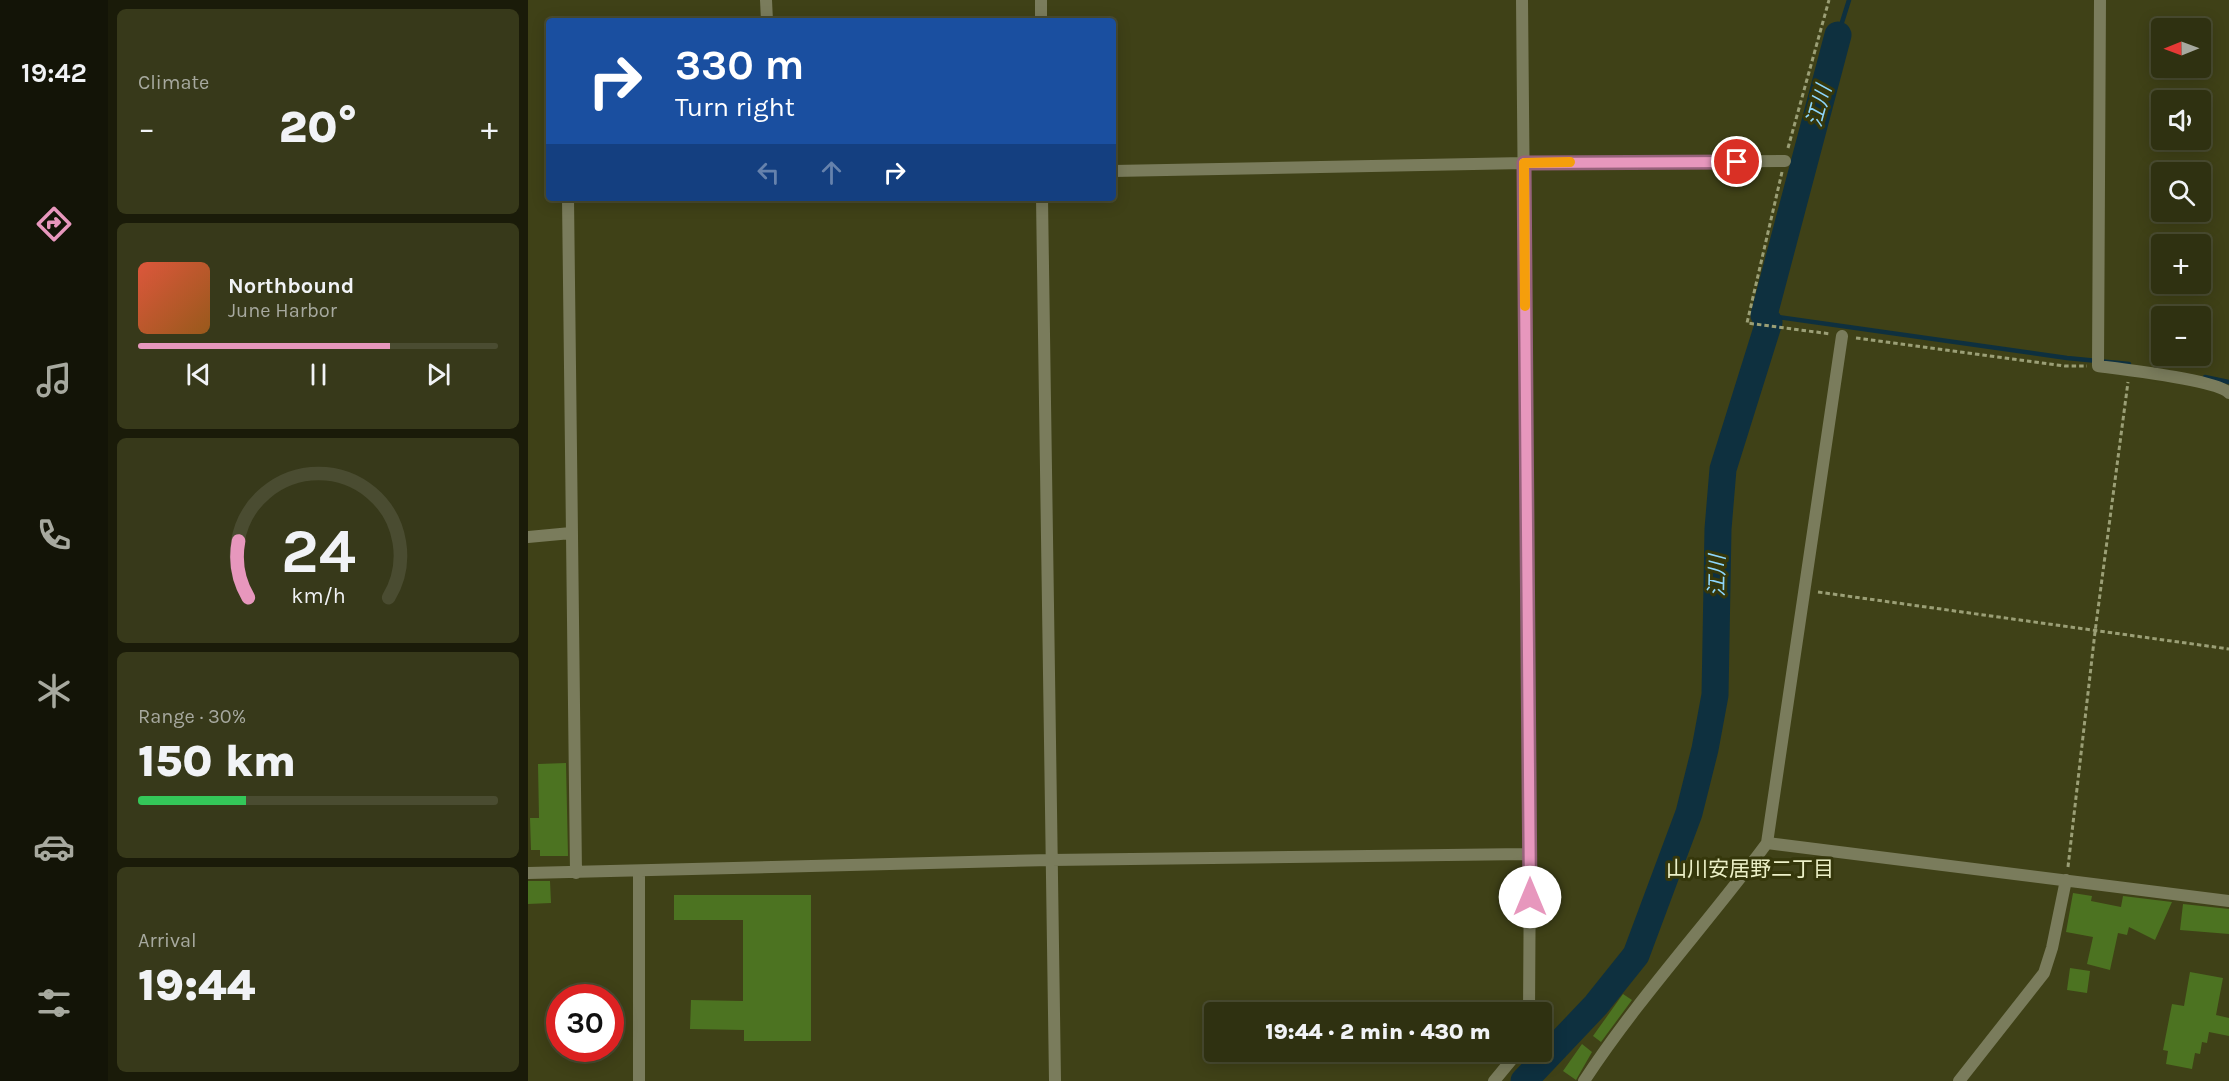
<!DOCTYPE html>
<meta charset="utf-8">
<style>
body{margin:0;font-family:Karla,"Noto Sans JP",sans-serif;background:#37391a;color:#f1f3f6;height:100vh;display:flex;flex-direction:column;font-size:22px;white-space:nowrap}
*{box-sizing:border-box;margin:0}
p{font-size:20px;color:#a7a99f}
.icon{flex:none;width:33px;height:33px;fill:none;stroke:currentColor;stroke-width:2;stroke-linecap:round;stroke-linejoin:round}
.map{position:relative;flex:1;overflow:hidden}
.side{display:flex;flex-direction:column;gap:9px;padding:9px;background:#1a1b09;width:420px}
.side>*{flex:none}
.hud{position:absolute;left:18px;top:18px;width:570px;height:183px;border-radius:6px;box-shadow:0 3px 15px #0003,0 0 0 2px #4a4c31;background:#1a4fa0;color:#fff;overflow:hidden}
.needle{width:39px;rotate:269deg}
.controls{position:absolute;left:1623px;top:18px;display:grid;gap:12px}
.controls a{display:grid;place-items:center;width:60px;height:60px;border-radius:6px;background:#2f3111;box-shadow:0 3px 15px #0003,0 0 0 2px #4a4c31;font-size:30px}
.speed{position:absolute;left:18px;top:984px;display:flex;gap:12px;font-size:30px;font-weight:700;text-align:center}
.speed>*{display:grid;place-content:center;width:78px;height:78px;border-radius:50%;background:#2f3111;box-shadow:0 3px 15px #0003,0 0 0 2px #4a4c31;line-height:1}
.speed .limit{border:9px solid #d22;background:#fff;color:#111}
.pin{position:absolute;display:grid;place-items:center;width:51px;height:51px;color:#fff;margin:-26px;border:3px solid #fff;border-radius:50%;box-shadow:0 2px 6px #0007}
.me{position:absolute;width:66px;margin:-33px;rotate:0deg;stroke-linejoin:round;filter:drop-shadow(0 0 4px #0008)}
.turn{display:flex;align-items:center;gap:21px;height:126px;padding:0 30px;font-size:27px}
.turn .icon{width:78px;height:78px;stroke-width:2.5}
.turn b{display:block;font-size:42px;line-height:51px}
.lanes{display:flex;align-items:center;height:57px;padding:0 30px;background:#0003;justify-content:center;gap:30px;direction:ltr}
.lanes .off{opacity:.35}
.big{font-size:45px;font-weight:800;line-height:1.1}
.side .widget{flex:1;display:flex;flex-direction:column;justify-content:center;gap:9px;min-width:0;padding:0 21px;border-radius:9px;background:#37391a}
.side .dial{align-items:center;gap:0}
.dial svg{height:156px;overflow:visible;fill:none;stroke:#4a4c31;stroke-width:7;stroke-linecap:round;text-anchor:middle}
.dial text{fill:#f1f3f6;stroke:none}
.song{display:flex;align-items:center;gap:18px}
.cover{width:72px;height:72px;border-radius:9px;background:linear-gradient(135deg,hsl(10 70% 55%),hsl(30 70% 35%))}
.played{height:6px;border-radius:3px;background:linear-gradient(90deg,#e797bd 70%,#4a4c31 70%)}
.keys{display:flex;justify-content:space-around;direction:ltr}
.heat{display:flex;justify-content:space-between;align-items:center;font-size:33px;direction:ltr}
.charge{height:9px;border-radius:4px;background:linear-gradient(90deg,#34c759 30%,#4a4c31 0)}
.trip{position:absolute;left:676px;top:1002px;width:348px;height:60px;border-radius:6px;background:#2f3111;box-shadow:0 3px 15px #0003,0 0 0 2px #4a4c31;font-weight:800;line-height:60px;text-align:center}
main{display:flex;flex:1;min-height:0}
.menu{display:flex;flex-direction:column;width:108px;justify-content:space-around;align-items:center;background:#131407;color:#a7a99f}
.menu .icon{width:42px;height:42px}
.menu .active{color:#e797bd}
.menu b{font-size:27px;color:#f1f3f6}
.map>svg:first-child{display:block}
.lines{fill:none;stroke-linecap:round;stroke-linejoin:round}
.stream{stroke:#0e303f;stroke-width:4.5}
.river{stroke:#0e303f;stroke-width:27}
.building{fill:#4c7321}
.path{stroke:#9b9f76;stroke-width:3;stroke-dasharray:4.5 3;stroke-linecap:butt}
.street{stroke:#7a7c5c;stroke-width:12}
.route-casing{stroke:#96627b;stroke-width:15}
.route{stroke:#e797bd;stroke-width:10}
.slow{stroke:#f59e0b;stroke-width:10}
.labels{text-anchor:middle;stroke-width:6;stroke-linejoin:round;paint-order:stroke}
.water-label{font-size:21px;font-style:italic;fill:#8dd6fc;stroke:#35370b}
.neighbourhood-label{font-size:21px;fill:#ecf0c8;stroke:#35370b}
</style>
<main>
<nav class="menu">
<b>19:42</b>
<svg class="icon active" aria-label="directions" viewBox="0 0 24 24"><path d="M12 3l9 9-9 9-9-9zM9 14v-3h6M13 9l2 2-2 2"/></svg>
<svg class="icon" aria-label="music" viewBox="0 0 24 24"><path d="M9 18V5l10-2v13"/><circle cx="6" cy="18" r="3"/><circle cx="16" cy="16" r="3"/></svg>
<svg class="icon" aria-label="phone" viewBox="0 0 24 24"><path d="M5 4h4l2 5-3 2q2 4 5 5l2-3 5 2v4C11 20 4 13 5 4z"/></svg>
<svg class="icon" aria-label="climate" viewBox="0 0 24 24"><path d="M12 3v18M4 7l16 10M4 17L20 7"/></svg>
<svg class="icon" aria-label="car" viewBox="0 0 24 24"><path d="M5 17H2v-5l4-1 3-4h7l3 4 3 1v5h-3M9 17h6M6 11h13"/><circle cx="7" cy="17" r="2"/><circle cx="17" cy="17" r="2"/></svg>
<svg class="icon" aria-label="filters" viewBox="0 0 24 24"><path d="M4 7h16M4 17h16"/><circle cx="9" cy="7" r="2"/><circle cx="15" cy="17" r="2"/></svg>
</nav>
<section class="side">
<div class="widget"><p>Climate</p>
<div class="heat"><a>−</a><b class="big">20°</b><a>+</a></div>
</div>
<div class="widget">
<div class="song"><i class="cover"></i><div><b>Northbound</b><p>June Harbor</p></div></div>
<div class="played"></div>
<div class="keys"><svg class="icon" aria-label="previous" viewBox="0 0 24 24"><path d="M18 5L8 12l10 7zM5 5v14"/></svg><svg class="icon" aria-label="pause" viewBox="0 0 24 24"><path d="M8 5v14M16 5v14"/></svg><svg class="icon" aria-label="next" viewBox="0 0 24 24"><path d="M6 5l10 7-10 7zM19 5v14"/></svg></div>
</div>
<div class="widget dial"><svg viewBox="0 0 100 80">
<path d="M14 69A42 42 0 1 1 86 69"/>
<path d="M14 69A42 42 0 0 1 9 40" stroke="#e797bd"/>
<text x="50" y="56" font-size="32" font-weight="700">24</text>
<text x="50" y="72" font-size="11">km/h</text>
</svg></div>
<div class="widget"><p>Range · 30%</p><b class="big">150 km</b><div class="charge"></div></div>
<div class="widget"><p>Arrival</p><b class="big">19:44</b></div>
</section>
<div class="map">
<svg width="1701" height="1081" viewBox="0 0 1701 1081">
<rect width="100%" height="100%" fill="#3f4117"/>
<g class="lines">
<path class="stream" d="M1310 35 1321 0
M1236 315 1539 358 1601 364
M1677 377 1701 382"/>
<path class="river" d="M996 1081 1068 1005 1108 955 1161 813 1177 749 1187 695 1190 529 1195 469 1241 322 1236 315 1310 35"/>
</g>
<path class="building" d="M38 763 40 856H12V850H3L2 818H11L10 764Z
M0 881H22L23 903 0 904Z
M1545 893 1564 896 1563 901 1593 907 1595 896 1644 902 1627 940 1601 927 1599 935 1590 933 1582 970 1559 964 1565 937 1538 932Z
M146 895H283V1041H216V1030L162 1029 163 1000 215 1001V920H146Z
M1655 904 1701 909V934L1652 930Z
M1542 968 1562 971 1559 993 1539 990Z
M1662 972 1695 978 1688 1015 1701 1018V1036L1681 1032 1679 1043 1674 1042 1672 1054 1667 1053 1664 1069 1638 1064 1640 1051 1635 1050 1644 1004 1656 1006Z
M1095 994 1104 1000 1073 1042 1065 1036Z
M1054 1044 1064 1052 1048 1080 1035 1071Z"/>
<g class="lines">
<path class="path" d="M1260 148 1301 0
M1254 172 1219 323 1303 334
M1328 338 1537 366H1559
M1290 592 1701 649
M1540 867 1567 632 1600 382"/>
<path class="street" d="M238 0 239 21
M513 0V21
M994 0 1002 854 1001 1012
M1572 0 1570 366C1593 369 1689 380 1701 393
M585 171 996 163 1257 161
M40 198 48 873
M514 198 527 1081
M0 537 43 533
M1239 843 1701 901
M111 871V1081
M0 873 523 860 1002 854
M966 1081 990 1052
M1056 1081C1111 997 1180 923 1239 843L1314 336
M1431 1081 1516 973 1524 948 1538 880"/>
</g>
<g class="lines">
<g class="route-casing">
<path id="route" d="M1002 897 996 163 1209 162"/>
</g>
<use href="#route" class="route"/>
<path class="slow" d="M997 306 996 163 1042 162"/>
</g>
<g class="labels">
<g class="water-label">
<text transform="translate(1291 106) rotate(-75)" y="7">江川</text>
<text transform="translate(1189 576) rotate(-89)" y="7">江川</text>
</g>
<g class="neighbourhood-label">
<text x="1222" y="876">山川安居野二丁目</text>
</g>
</g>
</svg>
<div class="controls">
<a><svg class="needle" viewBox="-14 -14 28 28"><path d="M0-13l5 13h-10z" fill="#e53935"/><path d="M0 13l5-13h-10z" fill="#a7a99f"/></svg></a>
<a><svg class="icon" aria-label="sound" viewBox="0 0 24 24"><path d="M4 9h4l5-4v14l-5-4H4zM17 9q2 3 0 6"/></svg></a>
<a><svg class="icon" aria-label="search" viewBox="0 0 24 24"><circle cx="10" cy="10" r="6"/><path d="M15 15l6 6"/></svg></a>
<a>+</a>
<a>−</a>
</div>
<div class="speed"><div class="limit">30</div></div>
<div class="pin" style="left:1209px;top:162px;background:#d93025"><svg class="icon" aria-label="arrive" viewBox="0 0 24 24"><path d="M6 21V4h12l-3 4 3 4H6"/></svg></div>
<svg class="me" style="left:1002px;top:897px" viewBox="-20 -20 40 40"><circle r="19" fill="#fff"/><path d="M0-13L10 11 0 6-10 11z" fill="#e797bd"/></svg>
<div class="trip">19:44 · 2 min · 430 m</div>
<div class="hud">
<div class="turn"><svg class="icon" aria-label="right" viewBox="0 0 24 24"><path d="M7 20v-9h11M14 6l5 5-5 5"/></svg><div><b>330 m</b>Turn right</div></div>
<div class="lanes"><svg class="icon off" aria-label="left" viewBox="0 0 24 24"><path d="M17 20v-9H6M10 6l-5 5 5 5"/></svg><svg class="icon off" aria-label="ahead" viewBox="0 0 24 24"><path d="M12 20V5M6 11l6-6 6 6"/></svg><svg class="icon" aria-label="right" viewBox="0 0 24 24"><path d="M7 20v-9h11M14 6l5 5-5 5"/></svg></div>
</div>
</div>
</main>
